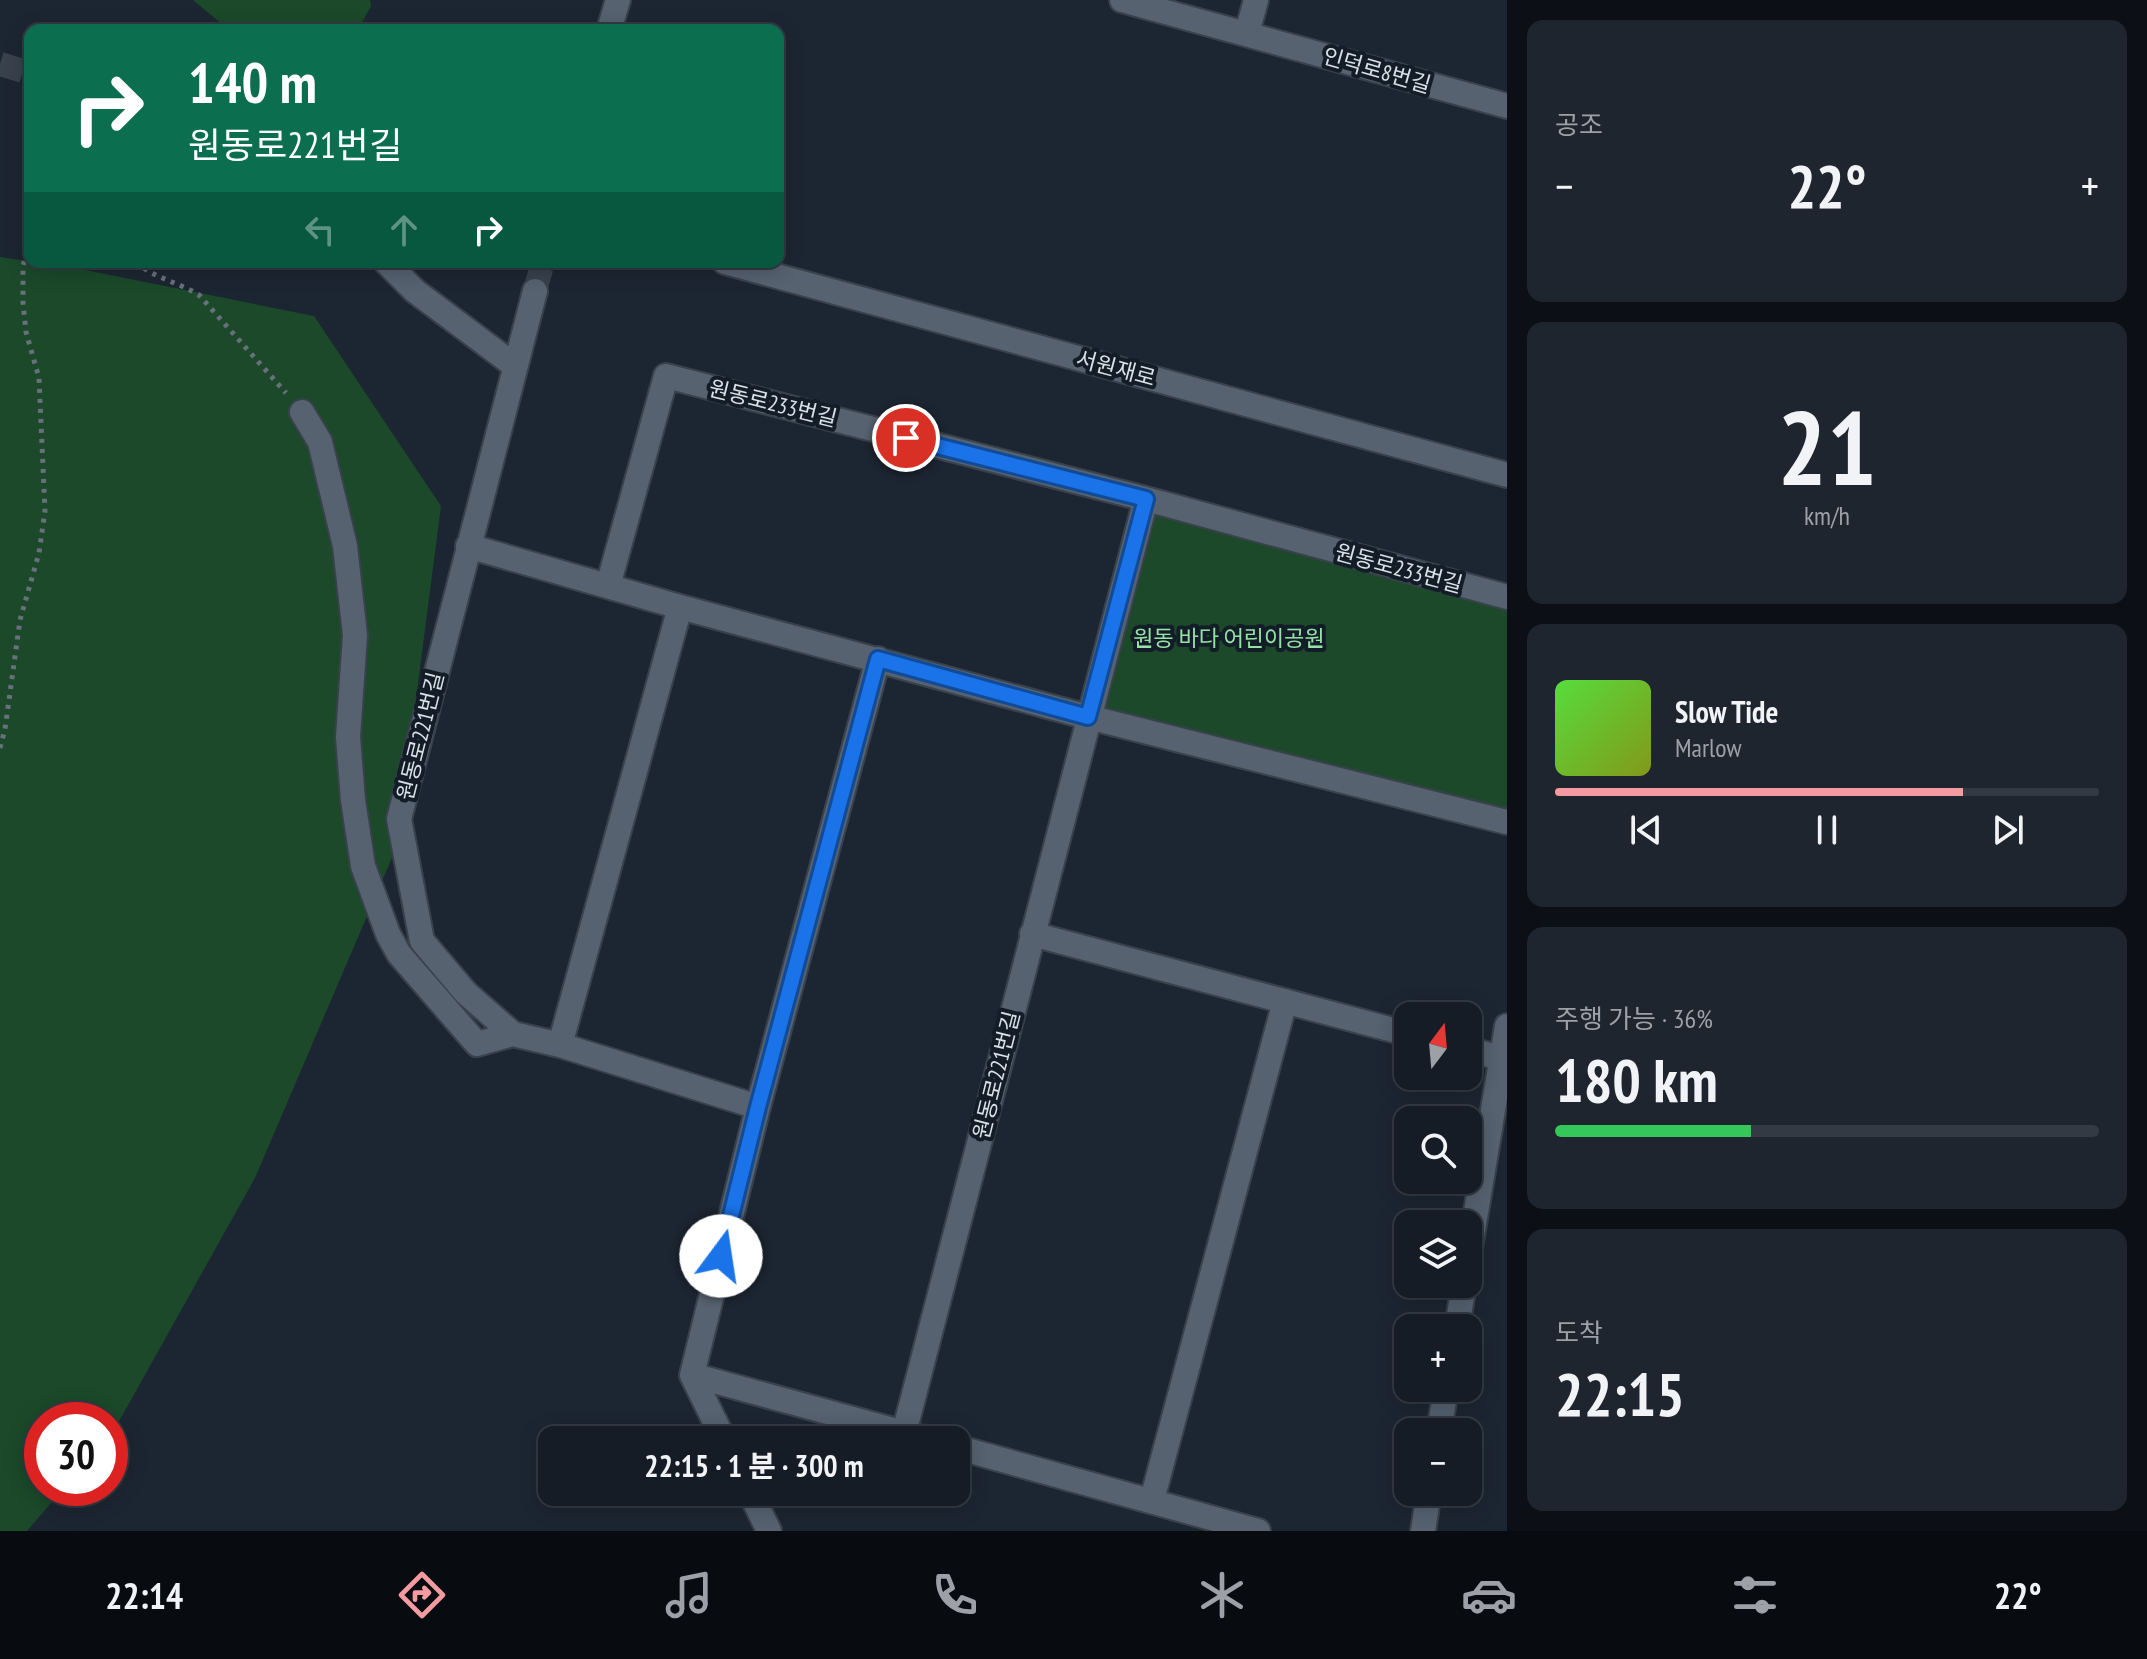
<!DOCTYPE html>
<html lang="ko">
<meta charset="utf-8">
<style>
body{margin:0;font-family:"PT Sans Narrow","Noto Sans KR",sans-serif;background:#1e252e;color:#f1f3f6;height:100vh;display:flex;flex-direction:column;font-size:30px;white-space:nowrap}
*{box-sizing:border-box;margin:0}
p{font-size:26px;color:#9da1a7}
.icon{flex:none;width:44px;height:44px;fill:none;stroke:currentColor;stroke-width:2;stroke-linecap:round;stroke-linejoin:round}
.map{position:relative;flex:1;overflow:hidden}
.drawer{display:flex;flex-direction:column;gap:20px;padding:20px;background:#0c0f15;width:640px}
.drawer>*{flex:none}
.hud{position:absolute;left:24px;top:24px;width:760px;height:244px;border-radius:16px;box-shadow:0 4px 20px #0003,0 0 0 2px #343a43;background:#0b6e4f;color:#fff;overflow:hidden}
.needle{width:52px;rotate:16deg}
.fabs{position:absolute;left:1394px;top:1002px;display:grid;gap:16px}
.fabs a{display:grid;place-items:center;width:88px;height:88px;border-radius:16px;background:#151c26;box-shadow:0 4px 20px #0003,0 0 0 2px #343a43;font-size:40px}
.speed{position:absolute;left:24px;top:1402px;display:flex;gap:16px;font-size:40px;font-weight:700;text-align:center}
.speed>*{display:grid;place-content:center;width:104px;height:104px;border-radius:50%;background:#151c26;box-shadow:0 4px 20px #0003,0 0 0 2px #343a43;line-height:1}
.speed .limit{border:12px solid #d22;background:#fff;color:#111}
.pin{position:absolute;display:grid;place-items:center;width:68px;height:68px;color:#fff;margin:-34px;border:4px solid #fff;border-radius:50%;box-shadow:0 2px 8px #0007}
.me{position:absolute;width:88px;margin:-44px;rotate:14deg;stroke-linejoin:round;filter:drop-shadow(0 0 6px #0008)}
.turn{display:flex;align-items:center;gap:28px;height:168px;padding:0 32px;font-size:36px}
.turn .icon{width:104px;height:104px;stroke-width:2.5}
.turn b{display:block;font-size:56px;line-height:68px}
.lanes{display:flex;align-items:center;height:76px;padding:0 32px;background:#0003;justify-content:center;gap:40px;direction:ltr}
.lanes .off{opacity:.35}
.big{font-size:60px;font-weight:700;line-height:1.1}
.drawer .tile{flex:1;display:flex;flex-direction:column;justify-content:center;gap:12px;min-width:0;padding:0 28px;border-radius:16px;background:#1e252e}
.drawer .dial{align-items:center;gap:0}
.dial b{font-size:104px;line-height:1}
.song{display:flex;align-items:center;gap:24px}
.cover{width:96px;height:96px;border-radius:12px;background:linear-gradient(135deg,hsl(110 70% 55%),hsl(70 70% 35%))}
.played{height:8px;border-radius:4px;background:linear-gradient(90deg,#f49aa1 75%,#343a43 75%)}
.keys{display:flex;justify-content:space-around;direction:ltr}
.heat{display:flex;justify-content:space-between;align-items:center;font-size:44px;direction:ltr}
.charge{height:12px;border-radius:6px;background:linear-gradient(90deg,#34c759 36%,#343a43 0)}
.trip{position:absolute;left:538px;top:1426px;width:432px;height:80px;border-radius:16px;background:#151c26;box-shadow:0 4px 20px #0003,0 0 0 2px #343a43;font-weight:700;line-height:80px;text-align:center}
.dock{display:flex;height:128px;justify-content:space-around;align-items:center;background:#080b0f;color:#9da1a7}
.dock .icon{width:56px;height:56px}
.dock .on{color:#f49aa1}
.dock b{font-size:36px;color:#f1f3f6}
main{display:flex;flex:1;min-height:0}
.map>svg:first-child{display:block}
.green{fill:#1b492a}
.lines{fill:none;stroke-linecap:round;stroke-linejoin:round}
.minor-tunnel{stroke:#38424d;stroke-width:24;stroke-dasharray:24 12;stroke-linecap:butt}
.minor-casing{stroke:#39414b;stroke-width:28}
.path{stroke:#68707b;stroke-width:5;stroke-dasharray:4 6;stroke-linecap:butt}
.minor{stroke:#566270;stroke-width:24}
.route-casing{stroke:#114b97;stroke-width:20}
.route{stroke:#1a73e8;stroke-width:14}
.labels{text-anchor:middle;stroke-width:8;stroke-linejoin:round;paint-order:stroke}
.street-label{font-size:22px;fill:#d9e0e8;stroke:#131d28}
.park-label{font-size:22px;fill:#96e1a8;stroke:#131d28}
</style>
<main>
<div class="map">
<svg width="1507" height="1531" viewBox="0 0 1507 1531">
<rect width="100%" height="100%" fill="#1c2632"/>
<path class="green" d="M193 0H370L371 6 358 30H229Z
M0 257 80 269 314 316 441 506 397 846 255 1178 117 1425 110 1433V1420H42V1488H64L27 1531H0Z
M1146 499 1507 597V822L1088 717Z"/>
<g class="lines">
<path class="minor-tunnel" d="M0 64 30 73
M535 291 543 262"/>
<g class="minor-casing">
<path id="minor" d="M1122 0 1507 106
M609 30 618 0
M1247 33 1256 0
M386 262 415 291 515 366
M725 262 1507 475
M535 291 399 819 422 941 466 993 513 1034 560 1045 758 1107 692 1375 930 1440
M302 412 320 442 345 546 355 635 348 737 353 800 363 866 388 934 399 954 477 1044 513 1034
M468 546 680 607 1088 717 1507 822
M608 586 666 376 1146 499 1507 597
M1032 934 1408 1034
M560 1045 680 607
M1468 1049 1507 1060
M758 1107 878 659
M1468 1260 1507 1026
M1457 1328 1464 1284
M692 1375 724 1440
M1439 1432 1446 1388
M904 1433 1146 499
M956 1447 1258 1531
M750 1492 769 1531
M1152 1500 1285 1001
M1423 1531 1429 1492"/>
</g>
<path class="path" d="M136 262C154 278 178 282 199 295L286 393
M0 748 5 729 20 620 39 553 45 511 39 378 26 332 23 303V266L30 238"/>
<use href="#minor" class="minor"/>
</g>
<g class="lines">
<g class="route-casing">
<path id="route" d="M721 1256 758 1107 878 659 1088 717 1146 499 906 438"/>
</g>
<use href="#route" class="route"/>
</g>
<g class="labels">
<g class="street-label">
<text transform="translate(1377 70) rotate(16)" y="8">인덕로8번길</text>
<text transform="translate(1116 368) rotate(15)" y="8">서원재로</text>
<text transform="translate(773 403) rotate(14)" y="8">원동로233번길</text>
<text transform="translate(1399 568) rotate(15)" y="8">원동로233번길</text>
<text transform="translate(420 736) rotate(-76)" y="8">원동로221번길</text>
<text transform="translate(996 1075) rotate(-76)" y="8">원동로221번길</text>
</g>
<g class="park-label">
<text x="1229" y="646">원동 바다 어린이공원</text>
</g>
</g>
</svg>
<div class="fabs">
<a><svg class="needle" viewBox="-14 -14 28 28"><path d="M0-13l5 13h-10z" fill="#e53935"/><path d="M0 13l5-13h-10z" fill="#9da1a7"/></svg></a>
<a><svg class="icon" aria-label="search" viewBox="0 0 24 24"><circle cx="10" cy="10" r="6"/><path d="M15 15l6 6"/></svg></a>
<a><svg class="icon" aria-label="layers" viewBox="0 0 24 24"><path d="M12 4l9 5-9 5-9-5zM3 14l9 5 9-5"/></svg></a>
<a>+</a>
<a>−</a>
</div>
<div class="speed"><div class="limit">30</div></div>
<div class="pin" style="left:906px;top:438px;background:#d93025"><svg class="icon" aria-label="arrive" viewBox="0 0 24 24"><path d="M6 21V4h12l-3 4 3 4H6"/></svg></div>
<svg class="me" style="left:721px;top:1256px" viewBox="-20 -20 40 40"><circle r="19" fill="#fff"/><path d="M0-13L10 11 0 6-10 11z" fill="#1a73e8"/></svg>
<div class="trip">22:15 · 1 분 · 300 m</div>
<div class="hud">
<div class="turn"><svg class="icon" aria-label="right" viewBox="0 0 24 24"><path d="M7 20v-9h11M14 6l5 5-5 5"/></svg><div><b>140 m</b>원동로221번길</div></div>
<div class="lanes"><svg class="icon off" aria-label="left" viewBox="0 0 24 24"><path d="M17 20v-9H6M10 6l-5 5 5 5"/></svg><svg class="icon off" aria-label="ahead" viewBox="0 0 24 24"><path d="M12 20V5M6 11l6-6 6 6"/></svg><svg class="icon" aria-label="right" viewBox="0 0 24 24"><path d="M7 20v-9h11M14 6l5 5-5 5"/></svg></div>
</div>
</div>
<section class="drawer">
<div class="tile"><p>공조</p>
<div class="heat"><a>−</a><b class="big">22°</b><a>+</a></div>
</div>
<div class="tile dial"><b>21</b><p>km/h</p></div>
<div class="tile">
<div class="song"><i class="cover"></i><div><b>Slow Tide</b><p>Marlow</p></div></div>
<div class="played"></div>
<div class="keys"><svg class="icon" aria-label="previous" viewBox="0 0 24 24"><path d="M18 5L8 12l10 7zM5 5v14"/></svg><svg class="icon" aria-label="pause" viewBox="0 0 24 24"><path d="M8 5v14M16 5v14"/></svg><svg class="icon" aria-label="next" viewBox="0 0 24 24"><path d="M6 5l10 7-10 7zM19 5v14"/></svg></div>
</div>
<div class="tile"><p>주행 가능 · 36%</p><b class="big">180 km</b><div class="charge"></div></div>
<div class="tile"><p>도착</p><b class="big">22:15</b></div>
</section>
</main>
<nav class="dock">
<b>22:14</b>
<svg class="icon on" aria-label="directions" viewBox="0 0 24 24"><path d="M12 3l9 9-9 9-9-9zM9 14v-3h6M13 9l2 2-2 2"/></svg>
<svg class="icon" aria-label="music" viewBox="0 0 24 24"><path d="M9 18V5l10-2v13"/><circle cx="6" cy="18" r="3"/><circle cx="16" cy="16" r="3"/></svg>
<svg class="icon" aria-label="phone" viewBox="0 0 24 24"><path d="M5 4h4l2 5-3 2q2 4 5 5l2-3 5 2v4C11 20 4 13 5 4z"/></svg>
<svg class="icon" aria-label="climate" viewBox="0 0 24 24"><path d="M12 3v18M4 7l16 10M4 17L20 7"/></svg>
<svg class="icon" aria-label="car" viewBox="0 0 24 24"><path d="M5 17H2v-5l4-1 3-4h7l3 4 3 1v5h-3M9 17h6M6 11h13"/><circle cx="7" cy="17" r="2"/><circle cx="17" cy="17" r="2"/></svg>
<svg class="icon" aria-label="filters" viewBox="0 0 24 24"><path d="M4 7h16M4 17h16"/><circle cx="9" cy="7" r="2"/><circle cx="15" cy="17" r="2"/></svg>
<b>22°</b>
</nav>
